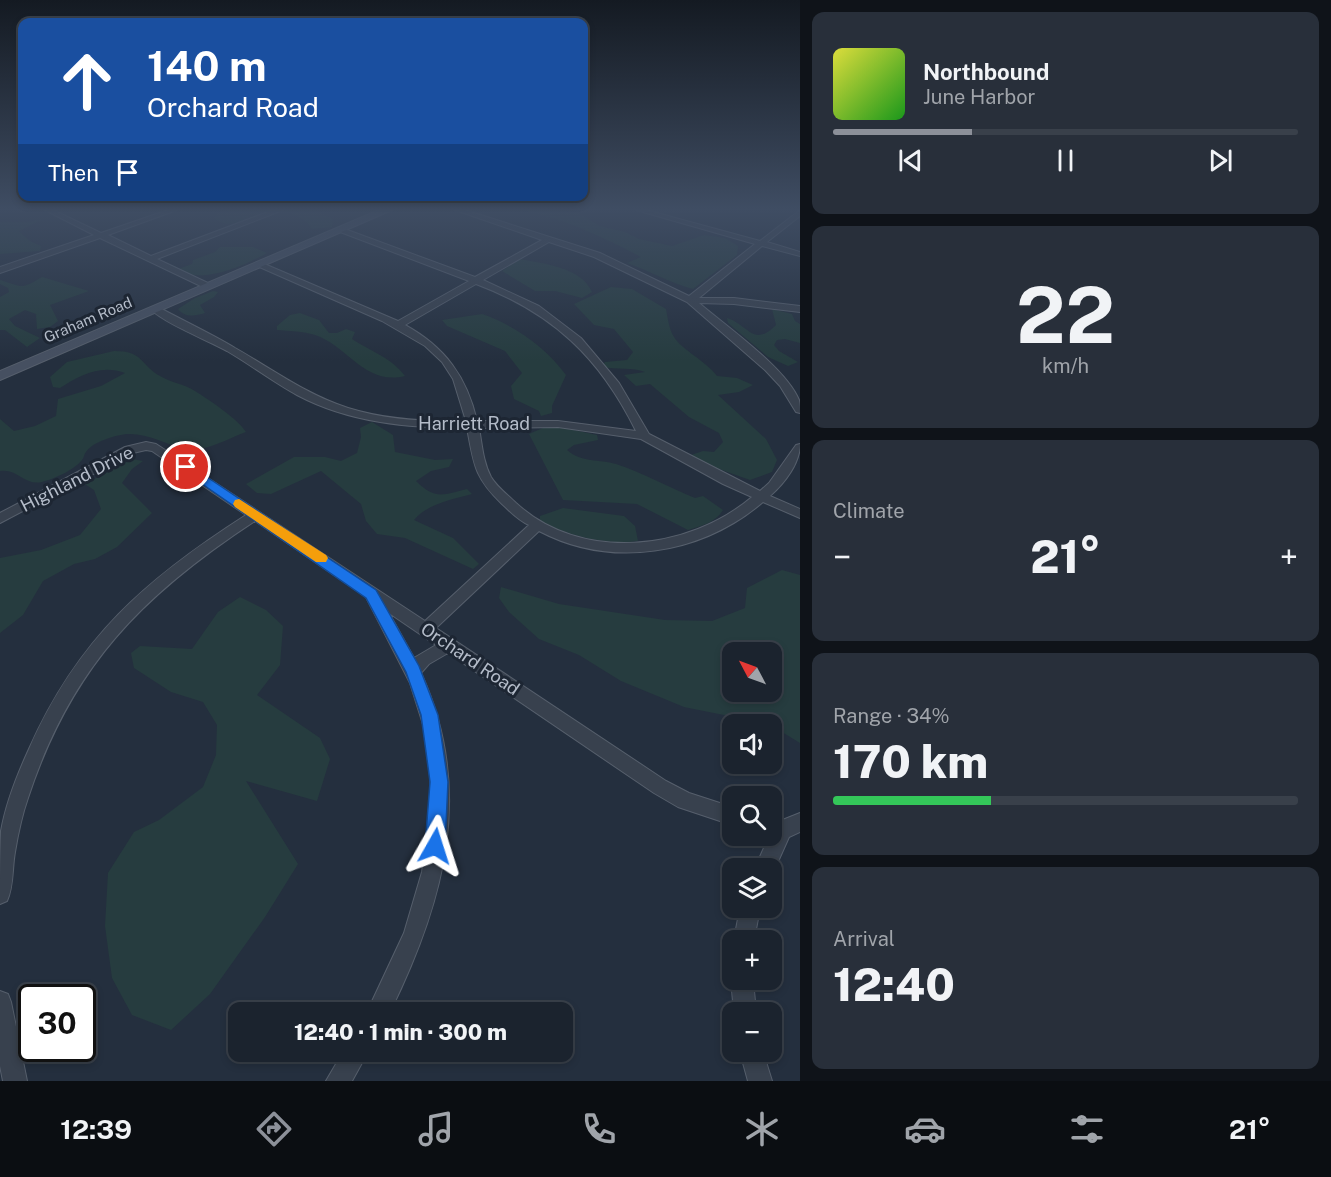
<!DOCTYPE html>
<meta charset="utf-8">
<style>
body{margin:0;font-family:"Public Sans",sans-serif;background:#282f3a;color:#f1f3f6;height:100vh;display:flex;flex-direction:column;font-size:22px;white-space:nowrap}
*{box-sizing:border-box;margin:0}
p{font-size:20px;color:#a0a4aa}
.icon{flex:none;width:33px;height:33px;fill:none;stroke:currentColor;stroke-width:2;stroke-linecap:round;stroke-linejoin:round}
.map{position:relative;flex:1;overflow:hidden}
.drawer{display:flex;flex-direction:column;gap:12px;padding:12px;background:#0f1319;width:531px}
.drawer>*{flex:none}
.top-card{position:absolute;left:18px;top:18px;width:570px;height:183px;border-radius:12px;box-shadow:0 3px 9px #0003,0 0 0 2px #39404a;background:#1a4fa0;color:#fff;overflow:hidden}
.needle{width:39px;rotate:311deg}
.fabs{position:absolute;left:722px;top:642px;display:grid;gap:12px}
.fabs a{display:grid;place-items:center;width:60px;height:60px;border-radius:12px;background:#1b232e;box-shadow:0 3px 9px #0003,0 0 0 2px #39404a;font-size:30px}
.speed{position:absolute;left:18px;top:984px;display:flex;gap:12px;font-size:30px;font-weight:700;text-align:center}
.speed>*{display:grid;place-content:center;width:78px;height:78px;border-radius:50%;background:#1b232e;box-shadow:0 3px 9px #0003,0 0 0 2px #39404a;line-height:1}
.speed .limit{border:3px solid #111;border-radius:9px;background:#fff;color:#111}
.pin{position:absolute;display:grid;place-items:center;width:51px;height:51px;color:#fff;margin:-26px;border:3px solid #fff;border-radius:50%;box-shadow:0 2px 6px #0007}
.me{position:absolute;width:66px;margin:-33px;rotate:6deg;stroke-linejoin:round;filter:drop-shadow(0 0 4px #0008)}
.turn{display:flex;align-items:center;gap:21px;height:126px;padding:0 30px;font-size:27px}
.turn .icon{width:78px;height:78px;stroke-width:2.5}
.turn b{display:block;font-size:42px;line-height:51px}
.then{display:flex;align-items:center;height:57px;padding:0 30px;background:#0003;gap:12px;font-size:22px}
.big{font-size:45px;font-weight:800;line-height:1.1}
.drawer .card{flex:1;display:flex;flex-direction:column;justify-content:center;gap:9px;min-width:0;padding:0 21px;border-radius:12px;background:#282f3a}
.drawer .dial{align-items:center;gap:0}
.dial b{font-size:78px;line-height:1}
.song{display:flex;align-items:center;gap:18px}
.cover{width:72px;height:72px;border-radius:9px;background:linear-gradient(135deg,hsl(60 70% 55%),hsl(120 70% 35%))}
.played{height:6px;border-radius:3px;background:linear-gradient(90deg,#8c9099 30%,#39404a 30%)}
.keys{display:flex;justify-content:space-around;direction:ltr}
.heat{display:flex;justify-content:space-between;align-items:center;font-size:33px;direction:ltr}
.charge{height:9px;border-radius:4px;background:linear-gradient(90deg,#34c759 34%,#39404a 0)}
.trip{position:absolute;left:228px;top:1002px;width:345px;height:60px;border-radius:12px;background:#1b232e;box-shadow:0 3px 9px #0003,0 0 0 2px #39404a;font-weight:800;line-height:60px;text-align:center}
.tab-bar{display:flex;height:96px;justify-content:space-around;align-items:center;background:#0b0e12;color:#a0a4aa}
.tab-bar .icon{width:42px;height:42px}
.tab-bar .on{color:#8c9099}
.tab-bar b{font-size:27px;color:#f1f3f6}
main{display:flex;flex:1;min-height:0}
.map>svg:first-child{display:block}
.green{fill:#263c3f;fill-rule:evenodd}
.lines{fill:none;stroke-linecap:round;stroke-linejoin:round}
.minor-casing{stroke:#565f6c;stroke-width:2}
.secondary-casing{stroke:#565f6c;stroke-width:2}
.minor{fill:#38414e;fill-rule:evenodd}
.secondary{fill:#465061;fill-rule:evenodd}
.route{fill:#1a73e8;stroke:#114b97;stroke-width:1.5}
.slow{fill:#f59e0b}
.labels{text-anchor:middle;stroke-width:6;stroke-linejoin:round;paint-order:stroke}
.far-street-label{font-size:15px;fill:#b4bcc9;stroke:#1d2633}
.street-label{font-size:18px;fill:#b4bcc9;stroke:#1d2633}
</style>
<main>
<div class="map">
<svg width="800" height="1081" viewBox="0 0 800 1081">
<rect width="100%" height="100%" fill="#242f3e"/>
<path class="green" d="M226 210H276C256 214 233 232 215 219L217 214Z
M277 210H315L333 219 332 227 312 229C304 216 291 214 277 210Z
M521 210 577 212 600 226 625 232 639 239 672 246 704 235 725 238 738 246 737 255 693 289C670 283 650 271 627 263L641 257C604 237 562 218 521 210Z
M43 219 19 231 30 241 41 246 40 251 0 254V222H28Z
M220 247H253L267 253C246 265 200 286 178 269L192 264 193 260 215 252Z
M520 259C544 264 581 267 592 292L582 298 555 291H535L502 271Z
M42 277 89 291 50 305 58 321 50 327 37 329 36 314 25 310 9 319 15 326 40 338 27 347 5 330H0V297L9 292 8 288 0 284V280C24 287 20 290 42 277Z
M611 287 632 289 666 309C668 319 669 329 674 337 682 350 706 361 717 376L737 378 753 385 739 392 718 395 766 439 777 460 772 472 750 480 685 457 703 451 714 452 723 442 719 433 689 417 650 384 636 386 624 375 645 372C633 367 617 370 602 367L605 362 627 360 633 352 614 329 594 325 574 304Z
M213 291 218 292 214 297 200 305 205 313C195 316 185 318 178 309L195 298Z
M772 309 792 314 795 321 800 324V343L785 339 777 340 774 345 779 351 798 362 788 366 768 357 728 323 727 318C749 325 753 348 776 325Z
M300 313 319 320 329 333H337L346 329 355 332 352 339C370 351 392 358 405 376 365 386 348 346 315 335 303 331 289 331 277 330V326L290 315Z
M482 314C514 325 546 347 566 375L552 406V413L541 416 539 411 514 399 511 386 522 373 505 351 447 326 442 320Z
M114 351C144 351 140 365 160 376 171 383 185 384 195 391 208 399 238 419 246 432 229 438 204 453 185 449 165 444 148 433 127 434 116 435 92 442 86 452 84 454 84 458 82 460 74 470 54 479 42 482 25 486 17 468 0 471V419L14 431 35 426 56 416 58 399 101 386 125 373C101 364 80 375 60 388L53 387 50 377 67 362Z
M372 422 393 435 395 452 435 460 453 459 449 467 431 471 416 481C435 500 443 495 467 489L472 494C453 499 427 504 414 520L453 538 479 564 473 569 405 538 377 534 366 521 361 504 321 471 271 494 257 493 246 484 294 457H325L341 461 357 453 361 437 360 428Z
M545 427 564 428 597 435 598 440 574 445 567 450C582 463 599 459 616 464 643 473 668 487 695 498L703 496 723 510C715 523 701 526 688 530L637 504 563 500 529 434Z
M132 459 143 461 132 469 122 483 152 513 117 547 95 559 74 564 43 581 23 615 0 633V558L41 550 80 535 101 509 94 490 85 484Z
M563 508 624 516 635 526 638 541C605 546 570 535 540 522V516Z
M782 570 800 575V743L769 724 684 707 621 681 579 655 539 639 509 612 499 598 501 587 559 604 665 620 712 621 745 608 747 588ZM732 652H771V692H732Z
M240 597 266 610 283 626 280 665 257 695 320 738 330 759 317 801 246 781 298 864 265 917 210 994 171 1030 132 1015 112 978 105 926 108 873 134 832 159 820 203 787 216 755 217 725 203 702 171 692 134 668 131 653 140 646 192 649 218 612Z"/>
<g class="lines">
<g class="minor-casing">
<path id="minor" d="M45 210H53L101 233 168 210H177L108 235 151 256 273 210H283L157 259 210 284V288L207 289 100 238 0 273V267L94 235Z
M455 210H465L600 253 689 296 755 244 636 210H646L760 241 800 210V216L767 242 800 252V256L762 246 699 298H734L800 306V312L734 304 699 303C726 326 786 368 799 400 800 404 800 409 800 413L796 412 780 386 765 370 687 302 594 257 549 242 483 280 539 306 581 338 619 383 649 434 760 491 769 483 796 445 800 444C800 463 785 483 770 496L800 509V518L763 502C701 555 611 569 539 531L436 628 666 781 689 793 732 807V825L678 807 654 793 448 653 429 664 421 673C475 791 444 902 390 1012H367L404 933 422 872 430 817 431 789 427 737 410 683 366 597 255 521C142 595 71 667 28 798 22 815 18 834 15 852 12 868 14 886 7 901L0 904C0 881 0 854 1 831 6 803 17 775 29 749 78 638 146 579 246 515L152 451 146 450 133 453 0 523V513L125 447 146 442 156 444 425 621 529 525C518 520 511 512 502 504 474 477 474 465 467 428 409 428 350 423 297 395 273 382 251 365 227 351 205 339 168 325 150 309L158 307C184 321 210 333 235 348 272 369 307 395 348 408 387 420 426 422 466 421L453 379 442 362 425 346 382 321 255 265 262 263 398 321 469 281 335 230 342 228 475 277 542 240ZM476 284C553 313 600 358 636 431L558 421H477C467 377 445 347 405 325ZM558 427 641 439 723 484 752 497C688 551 581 563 516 503 508 495 497 487 491 477 483 462 482 444 479 428ZM389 613 436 645 414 658Z
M800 813V832L789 837 772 875 771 868H755L775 823Z
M740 908H760L754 940H734Z
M732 978V980H753L756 1012H734L731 980Z
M0 991 8 994 11 1002 27 1081H3L0 1066Z
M343 1052H368L352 1081H326Z
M740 1052H763L772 1081H748Z"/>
</g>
<g class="secondary-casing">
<path id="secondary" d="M379 210H392L0 380V371Z"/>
</g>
<use href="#minor" class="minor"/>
<use href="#secondary" class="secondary"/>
</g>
<linearGradient id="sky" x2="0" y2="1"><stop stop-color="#141a22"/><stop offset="0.58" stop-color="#3f4d63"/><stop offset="1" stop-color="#3f4d63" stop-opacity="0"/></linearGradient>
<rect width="800" height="361" fill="url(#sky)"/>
<path class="route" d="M186 463 376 590 419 666 438 715 448 782 445 846 442 853 435 856 428 853 425 846 430 782 421 715 406 672 366 598 182 470 180 467Z"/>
<path class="slow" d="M239 499 326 555 328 558 326 562H316L235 507 233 504 235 500Z"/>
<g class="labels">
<g class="far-street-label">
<text transform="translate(88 320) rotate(-23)" y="5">Graham Road</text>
</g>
<g class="street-label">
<text x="474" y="430">Harriett Road</text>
<text transform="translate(77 479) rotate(-27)" y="6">Highland Drive</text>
<text transform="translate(470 659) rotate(34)" y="6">Orchard Road</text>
</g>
</g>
</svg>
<div class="fabs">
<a><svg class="needle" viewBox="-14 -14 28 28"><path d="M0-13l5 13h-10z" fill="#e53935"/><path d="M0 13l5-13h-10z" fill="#a0a4aa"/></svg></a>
<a><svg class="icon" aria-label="sound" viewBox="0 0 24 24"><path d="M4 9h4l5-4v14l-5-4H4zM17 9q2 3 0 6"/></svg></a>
<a><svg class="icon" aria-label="search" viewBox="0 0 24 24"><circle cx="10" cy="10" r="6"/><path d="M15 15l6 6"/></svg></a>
<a><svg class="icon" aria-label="layers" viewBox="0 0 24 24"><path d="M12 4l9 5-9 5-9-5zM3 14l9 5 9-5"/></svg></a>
<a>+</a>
<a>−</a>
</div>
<div class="speed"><div class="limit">30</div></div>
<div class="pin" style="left:186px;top:467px;background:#d93025"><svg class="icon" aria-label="arrive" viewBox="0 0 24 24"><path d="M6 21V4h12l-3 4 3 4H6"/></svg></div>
<svg class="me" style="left:435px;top:846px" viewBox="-20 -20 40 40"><path d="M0-17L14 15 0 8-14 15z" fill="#1a73e8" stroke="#fff" stroke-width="4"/></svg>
<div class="trip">12:40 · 1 min · 300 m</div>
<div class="top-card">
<div class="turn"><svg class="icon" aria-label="ahead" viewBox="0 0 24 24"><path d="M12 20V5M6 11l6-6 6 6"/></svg><div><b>140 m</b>Orchard Road</div></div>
<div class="then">Then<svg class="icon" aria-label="arrive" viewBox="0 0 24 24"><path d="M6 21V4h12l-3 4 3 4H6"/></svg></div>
</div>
</div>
<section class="drawer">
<div class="card">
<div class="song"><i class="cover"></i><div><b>Northbound</b><p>June Harbor</p></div></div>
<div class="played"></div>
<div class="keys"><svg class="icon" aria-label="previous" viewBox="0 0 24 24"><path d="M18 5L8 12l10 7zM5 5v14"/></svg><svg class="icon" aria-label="pause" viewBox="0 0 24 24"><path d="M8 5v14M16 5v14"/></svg><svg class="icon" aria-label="next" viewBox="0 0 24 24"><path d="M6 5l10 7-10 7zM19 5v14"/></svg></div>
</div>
<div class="card dial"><b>22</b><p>km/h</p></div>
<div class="card"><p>Climate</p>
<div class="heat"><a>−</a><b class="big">21°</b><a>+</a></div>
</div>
<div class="card"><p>Range · 34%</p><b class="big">170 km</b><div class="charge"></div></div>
<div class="card"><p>Arrival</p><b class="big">12:40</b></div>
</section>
</main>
<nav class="tab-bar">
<b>12:39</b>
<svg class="icon on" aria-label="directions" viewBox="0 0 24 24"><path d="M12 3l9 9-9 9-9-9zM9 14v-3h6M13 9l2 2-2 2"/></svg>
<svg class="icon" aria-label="music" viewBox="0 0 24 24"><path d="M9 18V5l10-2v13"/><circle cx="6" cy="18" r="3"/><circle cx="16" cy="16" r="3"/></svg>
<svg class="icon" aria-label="phone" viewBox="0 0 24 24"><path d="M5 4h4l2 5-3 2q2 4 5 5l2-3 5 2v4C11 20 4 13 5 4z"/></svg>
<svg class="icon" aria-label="climate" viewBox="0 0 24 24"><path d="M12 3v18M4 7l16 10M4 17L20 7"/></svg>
<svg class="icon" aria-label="car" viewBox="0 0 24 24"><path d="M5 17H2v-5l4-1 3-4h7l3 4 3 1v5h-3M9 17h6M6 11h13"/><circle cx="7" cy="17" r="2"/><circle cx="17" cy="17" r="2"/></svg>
<svg class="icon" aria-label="filters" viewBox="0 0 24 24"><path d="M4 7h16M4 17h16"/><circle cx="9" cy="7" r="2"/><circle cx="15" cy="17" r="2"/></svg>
<b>21°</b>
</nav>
